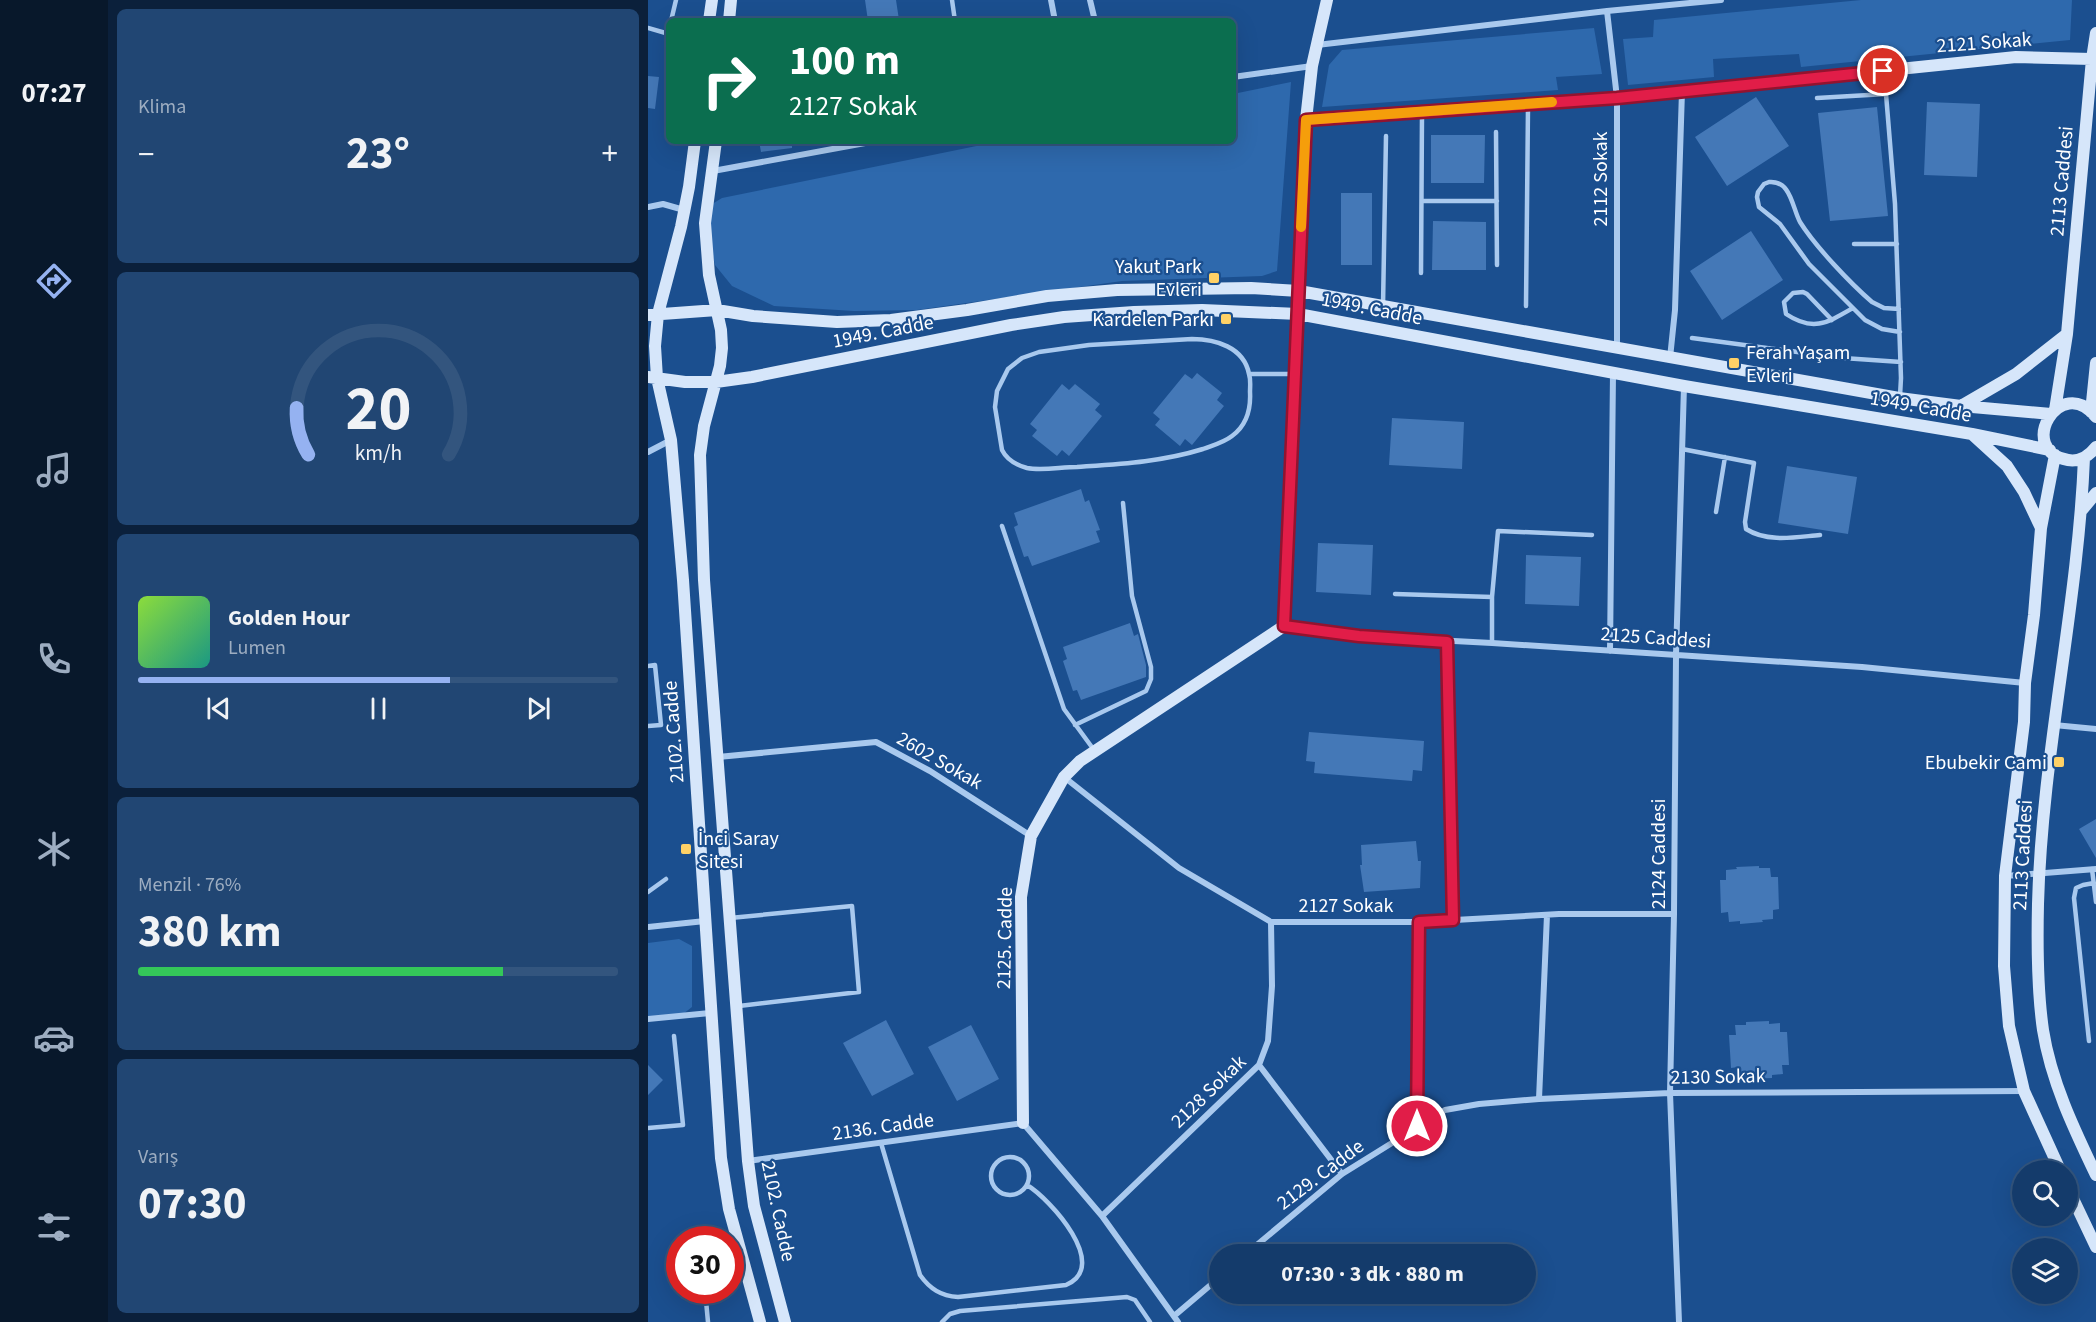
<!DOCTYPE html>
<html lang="tr">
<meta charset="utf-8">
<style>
body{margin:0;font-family:"Source Sans 3",sans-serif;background:#214673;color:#f1f3f6;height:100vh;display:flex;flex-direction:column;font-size:22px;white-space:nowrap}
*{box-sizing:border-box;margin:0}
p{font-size:20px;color:#9dadc1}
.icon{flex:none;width:33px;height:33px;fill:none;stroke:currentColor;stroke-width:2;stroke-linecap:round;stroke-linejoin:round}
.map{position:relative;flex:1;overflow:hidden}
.panel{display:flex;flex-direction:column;gap:9px;padding:9px;background:#0b203b;width:540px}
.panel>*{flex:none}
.hud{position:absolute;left:18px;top:18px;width:570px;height:126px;border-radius:9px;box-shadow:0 6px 24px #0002,0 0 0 2px #33557e;background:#0b6e4f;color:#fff;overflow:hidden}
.tools{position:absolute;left:1364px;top:1160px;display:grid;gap:12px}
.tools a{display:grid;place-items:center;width:66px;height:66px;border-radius:50%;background:#143b6b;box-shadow:0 6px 24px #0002,0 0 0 2px #33557e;font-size:30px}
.speed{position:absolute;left:18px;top:1226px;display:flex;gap:12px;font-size:30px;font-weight:700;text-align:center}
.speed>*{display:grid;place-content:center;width:78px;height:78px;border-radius:50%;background:#143b6b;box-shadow:0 6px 24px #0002,0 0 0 2px #33557e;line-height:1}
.speed .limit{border:9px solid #d22;background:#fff;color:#111}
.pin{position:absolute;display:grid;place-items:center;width:51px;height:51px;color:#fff;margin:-26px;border:3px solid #fff;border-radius:50%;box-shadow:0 2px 6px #0007}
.me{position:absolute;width:66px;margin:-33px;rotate:0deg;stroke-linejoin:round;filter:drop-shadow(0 0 4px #0008)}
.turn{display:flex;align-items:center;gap:21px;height:126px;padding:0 24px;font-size:27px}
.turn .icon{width:78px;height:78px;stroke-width:2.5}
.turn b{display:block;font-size:42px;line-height:51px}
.big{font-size:45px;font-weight:700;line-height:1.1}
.panel .tile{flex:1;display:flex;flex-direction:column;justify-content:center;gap:9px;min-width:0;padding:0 21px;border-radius:9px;background:#214673}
.panel .dial{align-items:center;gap:0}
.dial svg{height:156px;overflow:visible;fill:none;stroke:#33557e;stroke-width:7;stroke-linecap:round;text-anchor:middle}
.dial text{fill:#f1f3f6;stroke:none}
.song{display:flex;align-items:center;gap:18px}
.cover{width:72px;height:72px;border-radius:9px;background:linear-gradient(135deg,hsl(90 70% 55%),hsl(170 70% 35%))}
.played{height:6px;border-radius:3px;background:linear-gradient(90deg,#95b2f1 65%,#33557e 65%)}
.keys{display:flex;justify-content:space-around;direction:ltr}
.heat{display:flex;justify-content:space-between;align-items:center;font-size:33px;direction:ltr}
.charge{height:9px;border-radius:4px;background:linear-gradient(90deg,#34c759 76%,#33557e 0)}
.trip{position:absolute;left:561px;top:1244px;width:327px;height:60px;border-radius:30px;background:#143b6b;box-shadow:0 6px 24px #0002,0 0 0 2px #33557e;font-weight:700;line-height:60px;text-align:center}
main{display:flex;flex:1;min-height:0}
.tabs{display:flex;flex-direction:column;width:108px;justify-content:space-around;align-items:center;background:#08182b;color:#9dadc1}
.tabs .icon{width:42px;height:42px}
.tabs .current{color:#95b2f1}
.tabs b{font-size:27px;color:#f1f3f6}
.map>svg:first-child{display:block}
.green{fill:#2e69ad}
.building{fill:#4478b7}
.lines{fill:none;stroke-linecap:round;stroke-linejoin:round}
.lane{stroke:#a9c9ee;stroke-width:4.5}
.street{stroke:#a9c9ee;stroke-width:6}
.secondary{stroke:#d6e6fa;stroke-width:12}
.route-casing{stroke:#92132f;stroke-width:15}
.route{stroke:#e11d48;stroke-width:10}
.slow{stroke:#f59e0b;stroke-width:10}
.poi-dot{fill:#ffd166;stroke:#1b4f8f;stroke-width:2}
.labels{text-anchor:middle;stroke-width:4.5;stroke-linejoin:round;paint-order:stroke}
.street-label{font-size:20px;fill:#fff;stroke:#1b4f8f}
.poi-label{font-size:20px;fill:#fff;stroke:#1b4f8f;text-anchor:end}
</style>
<main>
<nav class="tabs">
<b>07:27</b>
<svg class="icon current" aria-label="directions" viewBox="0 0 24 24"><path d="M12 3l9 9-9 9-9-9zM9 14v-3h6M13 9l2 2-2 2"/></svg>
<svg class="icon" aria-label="music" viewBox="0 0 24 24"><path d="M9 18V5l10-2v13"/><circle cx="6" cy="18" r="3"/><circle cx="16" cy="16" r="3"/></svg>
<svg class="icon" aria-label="phone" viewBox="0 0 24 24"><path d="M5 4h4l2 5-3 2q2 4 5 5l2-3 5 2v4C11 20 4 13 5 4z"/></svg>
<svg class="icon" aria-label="climate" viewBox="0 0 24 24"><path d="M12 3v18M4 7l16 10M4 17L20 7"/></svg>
<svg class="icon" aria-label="car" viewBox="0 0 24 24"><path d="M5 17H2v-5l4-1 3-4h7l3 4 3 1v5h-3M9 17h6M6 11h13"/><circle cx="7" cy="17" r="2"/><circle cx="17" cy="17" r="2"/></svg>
<svg class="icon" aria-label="filters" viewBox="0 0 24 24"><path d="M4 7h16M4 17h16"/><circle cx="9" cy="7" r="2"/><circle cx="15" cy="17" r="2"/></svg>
</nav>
<section class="panel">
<div class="tile"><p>Klima</p>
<div class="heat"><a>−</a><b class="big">23°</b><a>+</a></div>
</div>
<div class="tile dial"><svg viewBox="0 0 100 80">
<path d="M14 69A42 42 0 1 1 86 69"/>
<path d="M14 69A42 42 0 0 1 8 45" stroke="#95b2f1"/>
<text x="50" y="56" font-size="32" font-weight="700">20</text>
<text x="50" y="72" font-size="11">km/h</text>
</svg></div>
<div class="tile">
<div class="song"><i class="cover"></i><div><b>Golden Hour</b><p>Lumen</p></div></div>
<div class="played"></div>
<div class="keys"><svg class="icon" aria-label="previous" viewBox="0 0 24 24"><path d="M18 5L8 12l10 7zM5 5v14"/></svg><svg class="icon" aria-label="pause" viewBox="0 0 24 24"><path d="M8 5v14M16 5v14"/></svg><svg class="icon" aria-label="next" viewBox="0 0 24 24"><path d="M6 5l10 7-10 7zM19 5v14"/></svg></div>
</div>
<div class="tile"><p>Menzil · 76%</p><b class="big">380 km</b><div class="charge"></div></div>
<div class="tile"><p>Varış</p><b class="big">07:30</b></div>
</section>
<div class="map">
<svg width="1448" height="1322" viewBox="0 0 1448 1322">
<rect width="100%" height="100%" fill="#1b4f8f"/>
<path class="green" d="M1213 0H1424L1422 40 1153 67 1151 54 1065 59 1066 77 980 85 975 39 1005 37 1006 20Z
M946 28 954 74 908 77 910 90 674 107 681 65 694 50Z
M643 82 629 271 614 276 474 281 269 310 206 311 126 306 84 286 67 265 59 229 61 206 74 198 353 141H585V94Z
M31 939 44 946V1007L35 1014 0 1017V943Z"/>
<path class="building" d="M217 0H248L251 20 220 21Z
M0 76 11 77 7 109 0 108Z
M1108 97 1141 146 1079 186 1047 137Z
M1279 102 1332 104 1329 177 1276 175Z
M1229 107 1240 216 1182 221 1170 113Z
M783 135H837L836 183H783Z
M111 141H144V148L113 152Z
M693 193H724V265H693Z
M785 221 838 222V270H784Z
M1103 231 1135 280 1074 320 1042 271Z
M549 373 574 393 569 400 576 406 544 445 537 439 532 446 507 425 512 419 505 413 537 374 544 379Z
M414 384 421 390 427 384 452 404 447 410 454 416 421 456 414 450 409 456 384 436 389 430 382 424Z
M744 418 816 422 814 469 741 465Z
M1139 466 1209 477 1200 534 1130 523Z
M433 489 437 502 441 500 452 530 448 531 452 542 384 566 380 556 376 557 366 527 370 525 366 513Z
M670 543 725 545 723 595 668 592Z
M878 555 933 557 931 606 877 604Z
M482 623 486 636 490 634 498 665V677L433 700 429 690 425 691 415 661 419 659 415 647Z
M661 732 776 741 774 771 765 770 764 781 666 773 667 762 658 761Z
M1448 819V858L1431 829Z
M768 841 770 861H773L772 888 716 892 712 865H714L713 845Z
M1111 866V868H1122L1123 877H1130L1131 909 1125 910V919L1114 920 1115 922 1092 924V921L1081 922 1080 912 1073 913 1072 880H1078V870L1089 869 1088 867Z
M238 1020 266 1074 224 1096 195 1043Z
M1121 1021V1024L1132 1023V1032H1139L1141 1065H1134L1135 1074 1124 1075V1078L1101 1079V1076L1090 1077V1067L1083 1068 1081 1035H1088L1087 1025H1098V1022Z
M323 1025 351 1079 309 1101 280 1047Z
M0 1065 15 1080 0 1095Z"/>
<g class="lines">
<path class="lane" d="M304 0 307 21
M23 21 28 0
M0 28 21 34
M1169 98 1238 94 1247 204 1253 378 1252 396
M848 132 849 265
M774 201H849
M1206 244H1249
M773 273 774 114
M735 306 738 136
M878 306 880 107
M1251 309 1236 308 1224 302C1202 283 1167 246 1152 222 1144 207 1143 180 1121 182L1116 184 1110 192 1109 197 1111 207 1132 224 1161 264 1217 320 1234 329 1252 332
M1184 320 1159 294 1155 292 1145 293 1136 302 1138 314C1165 332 1179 323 1205 308
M1044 338 1195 358 1253 362
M544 339C567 339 596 347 601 374 603 380 602 386 602 392 603 410 599 425 584 436 575 443 565 445 555 449 513 462 472 464 429 467 413 467 394 471 379 468 368 465 359 460 354 450L347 407 349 391 360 369 374 358 391 352 441 345Z
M601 374H647
M1034 449 1106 463 1097 522 1098 529C1120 543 1148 537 1172 535
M1068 512 1077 457
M354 526 416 709 446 750
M747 594 844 597
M844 643V597L850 531 944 535
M0 666 7 665 13 725 0 726
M427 725 498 691 503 679V667L484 596 475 503
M1444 869 1448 902
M0 892 18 879
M82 918 204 906 211 992 91 1006
M1441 1041 1426 898 1428 888 1435 885 1446 883
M0 1128 35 1125 26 1036
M233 1143 272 1275C282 1289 293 1296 310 1297L418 1285C463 1266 402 1199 379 1185
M343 1176a19 19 0 1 1 38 0a19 19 0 1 1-38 0Z
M82 1252 91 1249
M57 1290 60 1322
M294 1322 302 1314 312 1311 479 1297 487 1300 502 1322"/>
<path class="street" d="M403 0 407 21
M442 0 447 21
M959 11 969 98V348
M669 45 959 11 1073 0
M585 77 664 66
M65 171 228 141
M0 207 15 204 36 210
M1022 358 1027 310 1034 91
M0 452 23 440
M636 626 711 636 844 643 1214 667 1377 683
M799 642 805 920
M962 651 965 373
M1406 725 1448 729
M70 757 228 742 282 771 383 836
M416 777 531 868 623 922H771L911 914H1026
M1357 876 1448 869
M0 927 57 921
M0 1019 62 1013
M611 1065 694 1174
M891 1099 899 915
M769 1126 771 922
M100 1161 375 1123 454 1216 530 1322
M454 1216 611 1065 620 1041 624 986 623 922
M598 1254 694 1174 797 1110 831 1104 891 1099 1022 1093 1376 1091
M526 1316 572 1277
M1031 1322 1022 1093 1026 914 1028 655 1036 386"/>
<path class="secondary" d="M61 21 64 0
M81 21 83 0
M658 120 969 98 1368 57 1444 59
M47 141 41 187 33 227 10 314 7 346 9 378 23 440 35 580 73 1158 81 1209 112 1322
M68 141 57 223 61 275 73 330 74 348 72 366 56 426 52 455 56 580 100 1161 106 1206 137 1322
M0 315 69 310 105 316 189 322 243 320 319 310 399 296 469 290 603 288 651 291 1251 398 1313 406 1403 414
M0 377 37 382H68L104 377 363 325 416 317 486 312 554 310 650 314 1036 386 1324 434 1402 450
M1313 406 1368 374 1419 334
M1407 410 1419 334 1444 59 1448 33
M1443 412 1448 363
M1448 417C1412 372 1367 451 1420 460 1431 462 1441 456 1448 447
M1325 435 1359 466 1376 492 1393 528
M1407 455 1393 528 1386 615 1377 683 1376 722 1357 876 1356 966 1361 1026 1376 1091 1412 1170
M1436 458C1430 607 1394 753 1390 904 1389 947 1389 988 1395 1030 1403 1081 1426 1129 1448 1175
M1434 510 1448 493
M375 1123 373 897 383 836 416 777 432 761 636 626 658 120 664 66 679 0
M1419 1186 1448 1247"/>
</g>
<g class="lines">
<g class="route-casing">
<path id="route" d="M769 1126 771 922 805 920 799 642 711 636 636 626 658 120 969 98 1235 71"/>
</g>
<use href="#route" class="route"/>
<path class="slow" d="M653 227 658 120 904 102"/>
</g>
<g class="poi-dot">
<rect x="560" y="272" width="12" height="12" rx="3"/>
<rect x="572" y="313" width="12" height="12" rx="3"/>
<rect x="1080" y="357" width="12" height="12" rx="3"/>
<rect x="1405" y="756" width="12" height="12" rx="3"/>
<rect x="32" y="843" width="12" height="12" rx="3"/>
</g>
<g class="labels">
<g class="street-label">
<text transform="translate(1336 42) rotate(-4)" y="7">2121 Sokak</text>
<text transform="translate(952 179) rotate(-90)" y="7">2112 Sokak</text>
<text transform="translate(1413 181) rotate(-85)" y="7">2113 Caddesi</text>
<text transform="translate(724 308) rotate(11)" y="7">1949. Cadde</text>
<text transform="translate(235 331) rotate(-11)" y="7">1949. Cadde</text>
<text transform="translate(1273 406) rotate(10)" y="7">1949. Cadde</text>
<text transform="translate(1008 637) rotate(4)" y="7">2125 Caddesi</text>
<text transform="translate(25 732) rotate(-94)" y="7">2102. Cadde</text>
<text transform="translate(292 760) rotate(30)" y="7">2602 Sokak</text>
<text transform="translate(1010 854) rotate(-90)" y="7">2124 Caddesi</text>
<text transform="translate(1374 855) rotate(-87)" y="7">2113 Caddesi</text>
<text x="698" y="912">2127 Sokak</text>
<text transform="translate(356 938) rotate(-89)" y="7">2125. Cadde</text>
<text transform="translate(1070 1076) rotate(-1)" y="7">2130 Sokak</text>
<text transform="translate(560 1091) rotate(-44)" y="7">2128 Sokak</text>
<text transform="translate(235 1126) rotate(-8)" y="7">2136. Cadde</text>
<text transform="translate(672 1174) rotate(-37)" y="7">2129. Cadde</text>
<text transform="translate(131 1211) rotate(78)" y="7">2102. Cadde</text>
</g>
<g class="poi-label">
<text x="554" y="273">Yakut Park<tspan x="554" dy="23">Evleri</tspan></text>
<text x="566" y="326">Kardelen Parkı</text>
<text x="1098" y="359" text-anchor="start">Ferah Yaşam<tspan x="1098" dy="23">Evleri</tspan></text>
<text x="1399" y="769">Ebubekir Cami</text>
<text x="50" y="845" text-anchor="start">İnci Saray<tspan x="50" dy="23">Sitesi</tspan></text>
</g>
</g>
</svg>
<div class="tools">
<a><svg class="icon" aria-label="search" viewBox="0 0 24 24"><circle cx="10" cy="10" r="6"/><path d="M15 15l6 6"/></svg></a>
<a><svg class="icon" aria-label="layers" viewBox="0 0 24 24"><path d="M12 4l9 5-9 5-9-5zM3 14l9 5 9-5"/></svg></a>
</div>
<div class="speed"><div class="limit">30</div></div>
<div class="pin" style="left:1235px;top:71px;background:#d93025"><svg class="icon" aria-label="arrive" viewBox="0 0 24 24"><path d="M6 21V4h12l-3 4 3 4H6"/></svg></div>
<svg class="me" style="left:769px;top:1126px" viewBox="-20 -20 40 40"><circle r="17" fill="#e11d48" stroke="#fff" stroke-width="3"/><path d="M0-11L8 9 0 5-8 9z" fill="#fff"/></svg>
<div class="trip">07:30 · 3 dk · 880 m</div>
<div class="hud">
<div class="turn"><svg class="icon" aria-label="right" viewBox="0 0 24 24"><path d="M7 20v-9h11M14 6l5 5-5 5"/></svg><div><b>100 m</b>2127 Sokak</div></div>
</div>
</div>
</main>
